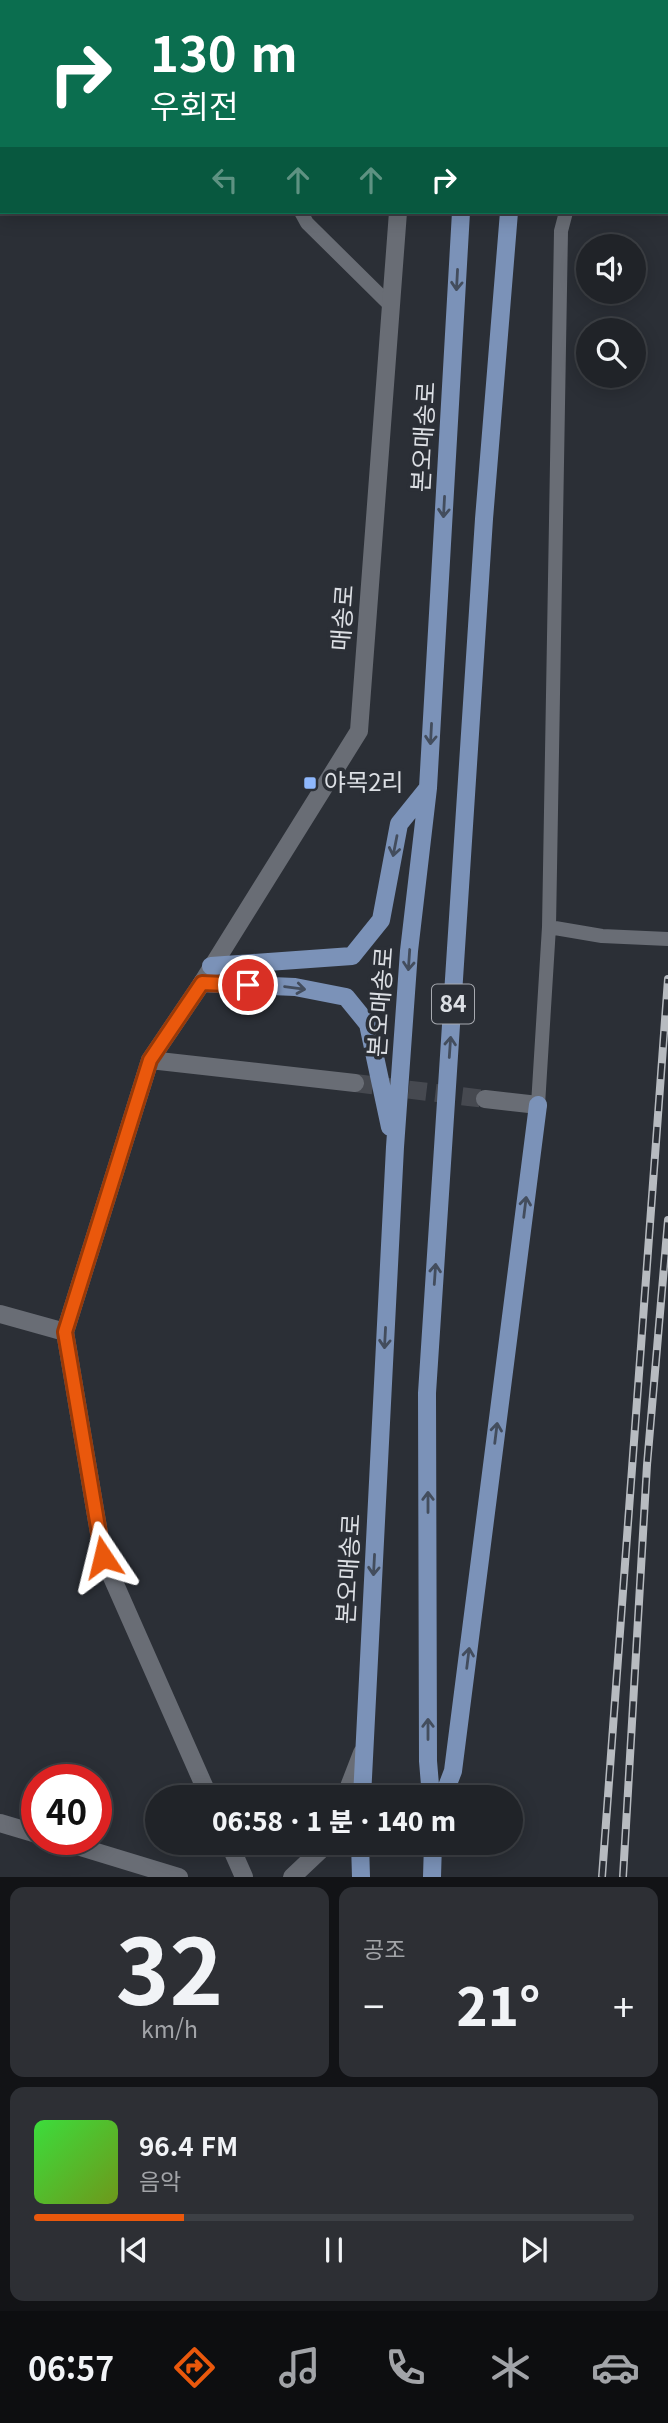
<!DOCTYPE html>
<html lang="ko">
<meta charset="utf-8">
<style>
body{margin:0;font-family:Georgia,"Noto Sans KR",serif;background:#2d2f34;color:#f1f3f6;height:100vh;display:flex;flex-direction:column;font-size:26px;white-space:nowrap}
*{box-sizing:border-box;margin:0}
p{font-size:23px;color:#a2a4a8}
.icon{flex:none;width:38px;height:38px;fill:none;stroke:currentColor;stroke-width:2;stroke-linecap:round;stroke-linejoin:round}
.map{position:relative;height:1877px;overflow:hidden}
.details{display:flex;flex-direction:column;gap:10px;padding:10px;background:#121316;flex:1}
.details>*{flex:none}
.banner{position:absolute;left:0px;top:0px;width:668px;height:214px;box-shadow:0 4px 18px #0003,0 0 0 2px #3d4045;background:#0b6e4f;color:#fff;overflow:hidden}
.controls{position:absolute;left:576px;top:234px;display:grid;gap:14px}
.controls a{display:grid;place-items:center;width:70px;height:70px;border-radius:50%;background:#202328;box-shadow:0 4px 18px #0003,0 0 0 2px #3d4045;font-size:35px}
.speed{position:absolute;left:21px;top:1764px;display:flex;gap:14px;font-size:35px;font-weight:700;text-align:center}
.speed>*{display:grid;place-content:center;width:91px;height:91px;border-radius:50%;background:#202328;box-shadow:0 4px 18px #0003,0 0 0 2px #3d4045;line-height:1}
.speed .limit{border:10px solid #d22;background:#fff;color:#111}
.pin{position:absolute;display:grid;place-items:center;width:60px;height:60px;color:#fff;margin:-30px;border:4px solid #fff;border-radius:50%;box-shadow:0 2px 7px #0007}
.me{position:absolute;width:77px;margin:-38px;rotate:350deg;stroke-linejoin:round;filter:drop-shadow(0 0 5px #0008)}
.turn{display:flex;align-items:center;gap:24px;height:147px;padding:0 35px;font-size:32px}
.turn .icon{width:91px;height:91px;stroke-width:2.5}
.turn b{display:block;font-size:49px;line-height:60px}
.lanes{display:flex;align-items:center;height:66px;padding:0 35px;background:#0003;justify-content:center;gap:35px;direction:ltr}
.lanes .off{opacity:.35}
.big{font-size:52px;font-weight:800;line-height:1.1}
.details .widget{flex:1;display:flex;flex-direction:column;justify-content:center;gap:10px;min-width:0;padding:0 24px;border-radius:14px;background:#2d2f34}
.details .dial{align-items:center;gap:0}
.dial b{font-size:91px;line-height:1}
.song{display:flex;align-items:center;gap:21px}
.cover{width:84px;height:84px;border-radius:10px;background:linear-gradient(135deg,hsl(120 70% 55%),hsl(80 70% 35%))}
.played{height:7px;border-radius:4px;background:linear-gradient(90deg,#ea580c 25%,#3d4045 25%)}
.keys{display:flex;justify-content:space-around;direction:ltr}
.heat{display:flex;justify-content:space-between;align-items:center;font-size:38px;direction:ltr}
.details .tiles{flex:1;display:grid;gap:10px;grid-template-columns:1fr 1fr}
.widget:last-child{grid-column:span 2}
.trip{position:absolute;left:145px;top:1785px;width:378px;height:70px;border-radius:35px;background:#202328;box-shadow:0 4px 18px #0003,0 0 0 2px #3d4045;font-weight:800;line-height:70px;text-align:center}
.menu{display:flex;height:112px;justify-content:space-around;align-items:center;background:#0d0e10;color:#a2a4a8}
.menu .icon{width:49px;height:49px}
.menu .active{color:#ea580c}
.menu b{font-size:32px;color:#f1f3f6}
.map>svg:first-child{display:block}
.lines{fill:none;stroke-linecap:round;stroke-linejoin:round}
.tertiary-tunnel{stroke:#464950;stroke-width:18;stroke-dasharray:18 9;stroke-linecap:butt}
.service{stroke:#696d75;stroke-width:14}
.minor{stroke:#696d75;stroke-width:18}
.tertiary{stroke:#696d75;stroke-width:18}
.primary{stroke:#7b92b8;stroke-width:18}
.rail-casing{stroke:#b7bbc0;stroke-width:8}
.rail{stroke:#2b2f36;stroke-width:5;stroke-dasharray:16;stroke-linecap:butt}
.oneway{stroke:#434d5d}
.route-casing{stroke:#983908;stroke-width:18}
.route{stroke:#ea580c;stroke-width:12}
.poi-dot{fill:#8fb8fd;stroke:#2b2f36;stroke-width:2.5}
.labels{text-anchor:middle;stroke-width:7;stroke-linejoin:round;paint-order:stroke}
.shield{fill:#2b2f36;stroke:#a7aab0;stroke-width:2}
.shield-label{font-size:23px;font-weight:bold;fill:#dcdfe4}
.street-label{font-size:24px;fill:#dcdfe4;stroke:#2b2f36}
.poi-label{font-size:24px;fill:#dcdfe4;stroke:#2b2f36;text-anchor:start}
</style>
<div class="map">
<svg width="668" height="1877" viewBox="0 0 668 1877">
<rect width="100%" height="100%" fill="#2b2f36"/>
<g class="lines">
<path class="tertiary-tunnel" d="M355 1083 485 1099"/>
<path class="service" d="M186 0 187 2
M667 171H668
M301 212 307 223 391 306
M549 927 602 936 668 939
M538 1105 549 927 561 231 566 212"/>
<path class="minor" d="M0 1314 65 1332"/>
<path class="tertiary" d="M413 2 414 0
M150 1060 355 1083
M485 1099 538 1105
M209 1797 103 1557 65 1332 150 1060 202 983 359 731 398 212
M345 1797 362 1753
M0 1823 37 1834
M54 1839 179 1877
M229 1843 244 1877
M292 1877 328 1843"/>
<path class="primary" d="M474 2V0
M526 2V0
M211 966 352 956 381 920 399 824 428 788
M202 983 295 987 346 997 368 1024 390 1127
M362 1797 395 1147 409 951 428 788 461 212
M431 1797 428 1761 427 1393 484 519 509 212
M443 1797 453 1771 538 1105
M360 1843 361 1877
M432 1877 433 1843"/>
<g class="rail-casing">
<path id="rail" d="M602 1877 668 979
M623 1877 647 1465 668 1220"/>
</g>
<use href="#rail" class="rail"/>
</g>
<defs><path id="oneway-shaft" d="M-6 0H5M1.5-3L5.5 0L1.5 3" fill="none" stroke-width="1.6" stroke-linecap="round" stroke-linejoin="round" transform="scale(1.75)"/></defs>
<g class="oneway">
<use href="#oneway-shaft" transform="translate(457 280) rotate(93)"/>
<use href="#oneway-shaft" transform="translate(444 507) rotate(93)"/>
<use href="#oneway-shaft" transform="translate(431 734) rotate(93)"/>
<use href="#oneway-shaft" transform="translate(395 846) rotate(101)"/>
<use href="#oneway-shaft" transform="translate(409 960) rotate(94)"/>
<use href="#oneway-shaft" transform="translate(295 988) rotate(7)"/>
<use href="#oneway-shaft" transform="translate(450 1047) rotate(-86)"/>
<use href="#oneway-shaft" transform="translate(525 1207) rotate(-83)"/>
<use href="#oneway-shaft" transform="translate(435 1274) rotate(-86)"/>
<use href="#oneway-shaft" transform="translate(385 1338) rotate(93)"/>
<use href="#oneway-shaft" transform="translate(496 1433) rotate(-83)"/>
<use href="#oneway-shaft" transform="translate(428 1502) rotate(-90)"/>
<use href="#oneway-shaft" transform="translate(374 1565) rotate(93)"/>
<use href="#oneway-shaft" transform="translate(468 1658) rotate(-83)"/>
<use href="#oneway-shaft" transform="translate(428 1729) rotate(-90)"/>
</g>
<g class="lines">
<g class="route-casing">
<path id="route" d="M103 1557 65 1332 150 1060 202 983 248 985"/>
</g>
<use href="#route" class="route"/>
</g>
<rect class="poi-dot" x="303" y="776" width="14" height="14" rx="3.5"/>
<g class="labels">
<rect class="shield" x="432" y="984.5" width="42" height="39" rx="5"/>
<g class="shield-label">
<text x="453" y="1012">84</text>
</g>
<g class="street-label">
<text transform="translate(424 437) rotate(-87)" y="8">본오매송로</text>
<text transform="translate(343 618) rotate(-86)" y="8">매송로</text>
<text transform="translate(381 1002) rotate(-86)" y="8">본오매송로</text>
<text transform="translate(349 1569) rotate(-87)" y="8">본오매송로</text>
</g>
<g class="poi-label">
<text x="324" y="791">야목2리</text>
</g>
</g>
</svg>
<div class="controls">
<a><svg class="icon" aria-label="sound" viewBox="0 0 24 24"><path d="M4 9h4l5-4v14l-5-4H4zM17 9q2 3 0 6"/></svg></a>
<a><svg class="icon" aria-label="search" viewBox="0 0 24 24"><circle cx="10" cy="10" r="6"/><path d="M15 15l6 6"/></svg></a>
</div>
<div class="speed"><div class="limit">40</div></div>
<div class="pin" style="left:248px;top:985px;background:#d93025"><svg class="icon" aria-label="arrive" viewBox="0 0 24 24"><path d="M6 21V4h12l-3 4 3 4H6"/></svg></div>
<svg class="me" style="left:103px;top:1557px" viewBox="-20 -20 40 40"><path d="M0-17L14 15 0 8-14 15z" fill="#ea580c" stroke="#fff" stroke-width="4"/></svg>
<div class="trip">06:58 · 1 분 · 140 m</div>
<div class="banner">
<div class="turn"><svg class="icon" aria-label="right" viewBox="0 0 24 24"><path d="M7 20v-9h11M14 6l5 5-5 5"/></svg><div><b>130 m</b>우회전</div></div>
<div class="lanes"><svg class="icon off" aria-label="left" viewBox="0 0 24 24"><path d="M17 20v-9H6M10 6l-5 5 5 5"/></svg><svg class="icon off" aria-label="ahead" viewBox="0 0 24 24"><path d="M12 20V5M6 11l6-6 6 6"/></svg><svg class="icon off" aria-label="ahead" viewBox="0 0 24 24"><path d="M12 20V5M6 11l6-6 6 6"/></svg><svg class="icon" aria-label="right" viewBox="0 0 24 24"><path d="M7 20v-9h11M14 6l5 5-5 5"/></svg></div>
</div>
</div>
<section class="details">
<div class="tiles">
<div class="widget dial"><b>32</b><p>km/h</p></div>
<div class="widget"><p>공조</p>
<div class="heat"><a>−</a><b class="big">21°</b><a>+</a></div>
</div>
<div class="widget">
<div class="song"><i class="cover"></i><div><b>96.4 FM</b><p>음악</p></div></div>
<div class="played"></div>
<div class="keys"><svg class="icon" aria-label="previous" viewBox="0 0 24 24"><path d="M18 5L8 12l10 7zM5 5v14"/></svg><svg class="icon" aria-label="pause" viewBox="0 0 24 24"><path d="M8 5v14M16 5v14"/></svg><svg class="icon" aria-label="next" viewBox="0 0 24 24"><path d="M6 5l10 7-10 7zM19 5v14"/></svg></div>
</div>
</div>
</section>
<nav class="menu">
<b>06:57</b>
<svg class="icon active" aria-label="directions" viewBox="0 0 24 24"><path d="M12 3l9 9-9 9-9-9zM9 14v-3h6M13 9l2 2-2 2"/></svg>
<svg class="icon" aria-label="music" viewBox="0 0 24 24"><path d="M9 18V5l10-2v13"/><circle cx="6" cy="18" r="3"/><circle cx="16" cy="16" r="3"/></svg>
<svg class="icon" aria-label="phone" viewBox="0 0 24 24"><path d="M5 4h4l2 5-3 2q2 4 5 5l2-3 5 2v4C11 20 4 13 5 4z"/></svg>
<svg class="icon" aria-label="climate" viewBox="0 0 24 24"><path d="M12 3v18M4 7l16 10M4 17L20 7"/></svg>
<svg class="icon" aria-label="car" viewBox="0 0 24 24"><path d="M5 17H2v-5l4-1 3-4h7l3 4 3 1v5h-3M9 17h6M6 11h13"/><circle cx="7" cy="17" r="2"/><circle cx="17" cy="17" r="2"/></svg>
</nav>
